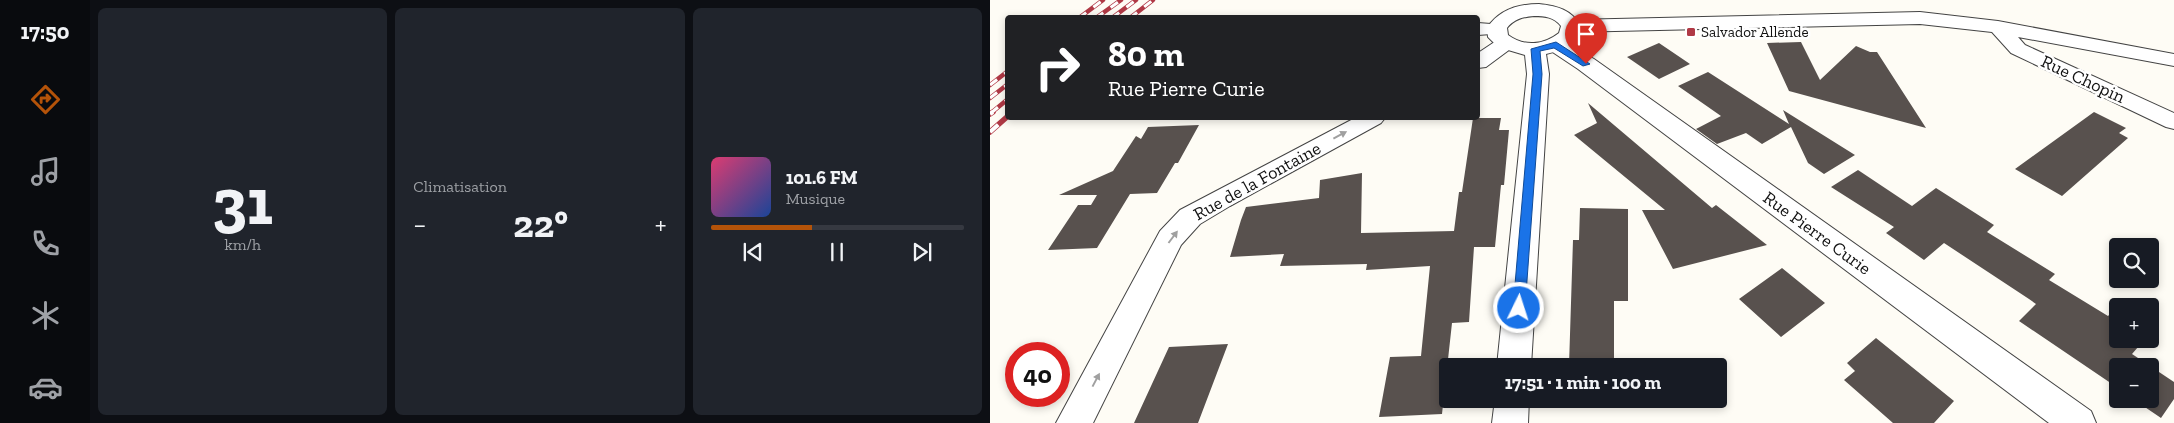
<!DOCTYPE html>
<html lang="fr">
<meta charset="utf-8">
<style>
body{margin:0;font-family:"Zilla Slab",serif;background:#20242c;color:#f1f3f6;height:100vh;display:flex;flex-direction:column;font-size:19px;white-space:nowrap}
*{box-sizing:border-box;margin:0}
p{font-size:16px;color:#9ea1a6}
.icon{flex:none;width:28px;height:28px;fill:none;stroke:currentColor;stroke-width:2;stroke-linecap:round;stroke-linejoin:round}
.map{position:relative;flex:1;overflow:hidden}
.side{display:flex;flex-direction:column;gap:8px;padding:8px;background:#0d0f14;width:900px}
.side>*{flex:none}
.guide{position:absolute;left:15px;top:15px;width:475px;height:105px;border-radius:5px;box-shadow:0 2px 8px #0003;background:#202124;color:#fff;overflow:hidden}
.tools{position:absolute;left:1119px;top:238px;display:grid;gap:10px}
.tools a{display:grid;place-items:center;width:50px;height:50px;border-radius:5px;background:#171b24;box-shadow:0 2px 8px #0003;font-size:25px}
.speed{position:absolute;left:15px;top:342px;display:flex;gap:10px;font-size:25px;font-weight:700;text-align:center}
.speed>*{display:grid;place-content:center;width:65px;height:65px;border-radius:50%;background:#171b24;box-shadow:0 2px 8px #0003;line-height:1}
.speed .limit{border:8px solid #d22;background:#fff;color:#111}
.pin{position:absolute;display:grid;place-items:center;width:42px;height:42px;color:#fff;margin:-51px -21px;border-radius:50% 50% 50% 0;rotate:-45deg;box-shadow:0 0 5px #0007}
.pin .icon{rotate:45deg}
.me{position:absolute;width:55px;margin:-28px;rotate:4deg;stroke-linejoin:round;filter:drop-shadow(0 0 4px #0008)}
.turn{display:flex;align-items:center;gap:18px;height:105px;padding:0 20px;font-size:22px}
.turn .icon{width:65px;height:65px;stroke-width:2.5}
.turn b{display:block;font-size:35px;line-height:42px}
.big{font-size:38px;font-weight:700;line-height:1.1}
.side .tile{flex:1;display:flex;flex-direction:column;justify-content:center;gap:8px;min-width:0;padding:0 18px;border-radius:8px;background:#20242c}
.side .dial{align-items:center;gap:0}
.dial b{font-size:65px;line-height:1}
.song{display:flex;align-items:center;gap:15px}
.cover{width:60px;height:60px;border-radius:8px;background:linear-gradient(135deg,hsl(340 70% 55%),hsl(220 70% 35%))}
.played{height:5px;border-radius:2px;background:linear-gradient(90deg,#b45309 40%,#363941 40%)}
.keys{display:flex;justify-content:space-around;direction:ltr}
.heat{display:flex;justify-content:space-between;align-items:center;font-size:28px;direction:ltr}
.side .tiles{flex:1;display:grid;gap:8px;grid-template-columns:repeat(3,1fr)}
.trip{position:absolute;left:449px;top:358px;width:288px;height:50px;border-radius:5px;background:#171b24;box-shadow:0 2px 8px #0003;font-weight:700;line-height:50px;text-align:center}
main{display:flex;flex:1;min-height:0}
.menu{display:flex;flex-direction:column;width:90px;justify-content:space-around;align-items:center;background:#090b0e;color:#9ea1a6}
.menu .icon{width:35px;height:35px}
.menu .current{color:#b45309}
.menu b{font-size:22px;color:#f1f3f6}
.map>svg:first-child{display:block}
.building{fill:#58514e}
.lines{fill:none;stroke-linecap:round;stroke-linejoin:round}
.minor-casing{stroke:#444;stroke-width:2}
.tertiary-casing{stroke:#444;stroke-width:2}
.minor{fill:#fff;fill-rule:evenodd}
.tertiary{fill:#fff;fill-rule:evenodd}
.rail-far1-casing{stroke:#b03945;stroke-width:4.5}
.rail-casing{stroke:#b03945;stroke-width:5.5}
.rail-far1{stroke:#fff;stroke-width:3;stroke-dasharray:9;stroke-linecap:butt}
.rail{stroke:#fff;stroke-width:4;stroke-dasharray:11;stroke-linecap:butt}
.oneway{fill:#a0a0a0}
.route{fill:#1a73e8;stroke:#114b97}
.poi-dot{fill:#b03945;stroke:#fff;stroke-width:2}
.labels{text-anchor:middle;stroke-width:5;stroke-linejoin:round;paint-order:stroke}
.far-poi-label{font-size:15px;fill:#111;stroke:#fff;text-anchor:start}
.street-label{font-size:18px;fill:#111;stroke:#fff}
</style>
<main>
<nav class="menu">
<b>17:50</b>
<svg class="icon current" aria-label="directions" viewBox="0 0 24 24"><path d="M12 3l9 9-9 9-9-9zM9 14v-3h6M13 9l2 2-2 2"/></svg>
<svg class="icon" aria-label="music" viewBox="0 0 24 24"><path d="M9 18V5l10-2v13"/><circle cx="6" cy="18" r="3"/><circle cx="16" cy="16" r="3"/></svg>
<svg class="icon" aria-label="phone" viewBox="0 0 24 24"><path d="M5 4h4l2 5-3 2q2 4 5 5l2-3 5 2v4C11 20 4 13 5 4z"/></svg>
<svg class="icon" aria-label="climate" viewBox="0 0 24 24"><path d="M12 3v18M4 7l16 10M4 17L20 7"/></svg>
<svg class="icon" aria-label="car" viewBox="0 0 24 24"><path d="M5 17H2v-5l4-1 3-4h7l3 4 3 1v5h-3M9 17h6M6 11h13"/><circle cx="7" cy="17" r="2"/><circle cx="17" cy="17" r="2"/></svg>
</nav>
<section class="side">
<div class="tiles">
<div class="tile dial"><b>31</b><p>km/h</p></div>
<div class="tile"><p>Climatisation</p>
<div class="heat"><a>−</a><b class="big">22°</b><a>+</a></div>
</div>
<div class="tile">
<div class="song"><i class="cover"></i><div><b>101.6 FM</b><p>Musique</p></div></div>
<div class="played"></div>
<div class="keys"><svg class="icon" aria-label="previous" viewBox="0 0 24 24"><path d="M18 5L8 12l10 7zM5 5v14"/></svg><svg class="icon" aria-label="pause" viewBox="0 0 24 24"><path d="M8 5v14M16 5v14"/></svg><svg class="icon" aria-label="next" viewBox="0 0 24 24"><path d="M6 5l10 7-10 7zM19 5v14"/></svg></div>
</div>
</div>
</section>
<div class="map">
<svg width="1184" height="423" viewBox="0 0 1184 423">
<rect width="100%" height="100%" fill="#fefcf5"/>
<path class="building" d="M811 42 830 80 866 46 880 52H887L936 128 799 91 777 43Z
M669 43 700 64 669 79 637 57Z
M718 72 799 124 793 110 865 155 834 174 818 163 801 127 772 144 756 133 727 144 706 129 731 116 688 86Z
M598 103 722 208 726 205 777 245 683 269 652 210H675L584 135 607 123Z
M1104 112 1136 128 1129 133 1138 138 1072 196 1025 169Z
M483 118H511L509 130H519L514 185H511L505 247H484L479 322 462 323 452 414 389 417 400 357 431 356 440 266 376 270 377 264 290 266 294 254 240 257 251 220 256 207 329 198 330 180 372 173 371 233 464 231 469 192H472Z
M209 125 188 163H185L167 193 140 194 107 248 58 250 88 205H101L107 195H69L123 171 146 136 151 139 158 127Z
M868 170 922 206 946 188 1004 225 997 232 1065 274 1059 280 1118 316 1134 300 1144 306H1128V339H1155L1142 354 1184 382V399L1171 418 1143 399H1160V366H1128V388L1029 321 1046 304 1039 299 954 243 934 260 896 233 904 227 841 187Z
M590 208 638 209V301H624V366H579L583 240H589Z
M792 268 835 303 791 337 749 299Z
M886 338 964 401 944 423H903L854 380 865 371 857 363Z
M238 344 208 423H144L179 347Z"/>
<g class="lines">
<g class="minor-casing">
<path id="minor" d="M930 12 1008 21 1184 54V66L1028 37 1035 45 1184 113V129L1176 127 1021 53 1002 32 930 24 581 32 574 30 571 26 574 22 581 20Z
M488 23 514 25 517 29 514 33 488 35Z
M516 37 523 39 526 43 523 47 496 67 488 68V53L509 39Z
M565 39 572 41 604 59 1101 411 1106 423H1059L588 69 558 49 555 45 558 41Z
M365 118H395L391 123 240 206 210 224 191 245 103 423H66L170 231 190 210Z"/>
</g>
<g class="tertiary-casing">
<path id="tertiary" d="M549 4C568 6 581 10 591 26 587 44 573 50 556 54L559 74 541 366H507L537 74 535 55 508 47 498 37 497 28C509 10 528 4 549 4ZM544 16C555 16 564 17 571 26L569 33C554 45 534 47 518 35L517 28C524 19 533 17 544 16Z
M505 399H539L538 423H502Z"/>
</g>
<use href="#minor" class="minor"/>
<use href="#tertiary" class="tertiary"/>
<g class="rail-far1-casing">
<path id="rail-far1" d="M89 18 113 0
M106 18 131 0
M122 18 146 0
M140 18 163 0
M0 85 18 71
M0 98 18 84
M1 113 18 99"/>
</g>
<g class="rail-casing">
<path id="rail" d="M0 114 3 112
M0 132 18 116"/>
</g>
<use href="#rail-far1" class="rail-far1"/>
<use href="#rail" class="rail"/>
</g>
<defs><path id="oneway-solid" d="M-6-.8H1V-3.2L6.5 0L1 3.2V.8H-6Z" transform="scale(1.25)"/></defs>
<g class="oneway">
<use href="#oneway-solid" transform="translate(350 135) rotate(-28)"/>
<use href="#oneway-solid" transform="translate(183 237) rotate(-53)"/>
<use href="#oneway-solid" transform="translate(106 380) rotate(-62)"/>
</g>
<path class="route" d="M566 42 600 64 593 66 564 48 550 51 552 74 535 308 534 312 529 313 524 312 523 308 543 74 541 49Z"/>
<rect class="poi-dot" x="696" y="27" width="10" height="10" rx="2.5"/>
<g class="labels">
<g class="far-poi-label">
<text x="711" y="37">Salvador Allende</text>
</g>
<g class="street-label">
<text transform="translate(1093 79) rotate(25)" y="6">Rue Chopin</text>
<text transform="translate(267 181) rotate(-29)" y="6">Rue de la Fontaine</text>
<text transform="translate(827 233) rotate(36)" y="6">Rue Pierre Curie</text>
</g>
</g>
</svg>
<div class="tools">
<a><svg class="icon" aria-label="search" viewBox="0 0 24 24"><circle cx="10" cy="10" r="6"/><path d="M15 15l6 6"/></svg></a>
<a>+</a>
<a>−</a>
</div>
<div class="speed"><div class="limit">40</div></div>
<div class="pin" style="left:596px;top:64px;background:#d93025"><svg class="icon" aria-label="arrive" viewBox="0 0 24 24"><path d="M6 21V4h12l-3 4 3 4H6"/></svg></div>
<svg class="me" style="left:529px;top:308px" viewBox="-20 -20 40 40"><circle r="17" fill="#1a73e8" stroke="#fff" stroke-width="3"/><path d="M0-11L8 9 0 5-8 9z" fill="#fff"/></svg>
<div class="trip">17:51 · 1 min · 100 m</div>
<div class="guide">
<div class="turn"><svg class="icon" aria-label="right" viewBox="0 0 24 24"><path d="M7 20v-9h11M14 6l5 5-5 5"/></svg><div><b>80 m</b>Rue Pierre Curie</div></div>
</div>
</div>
</main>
